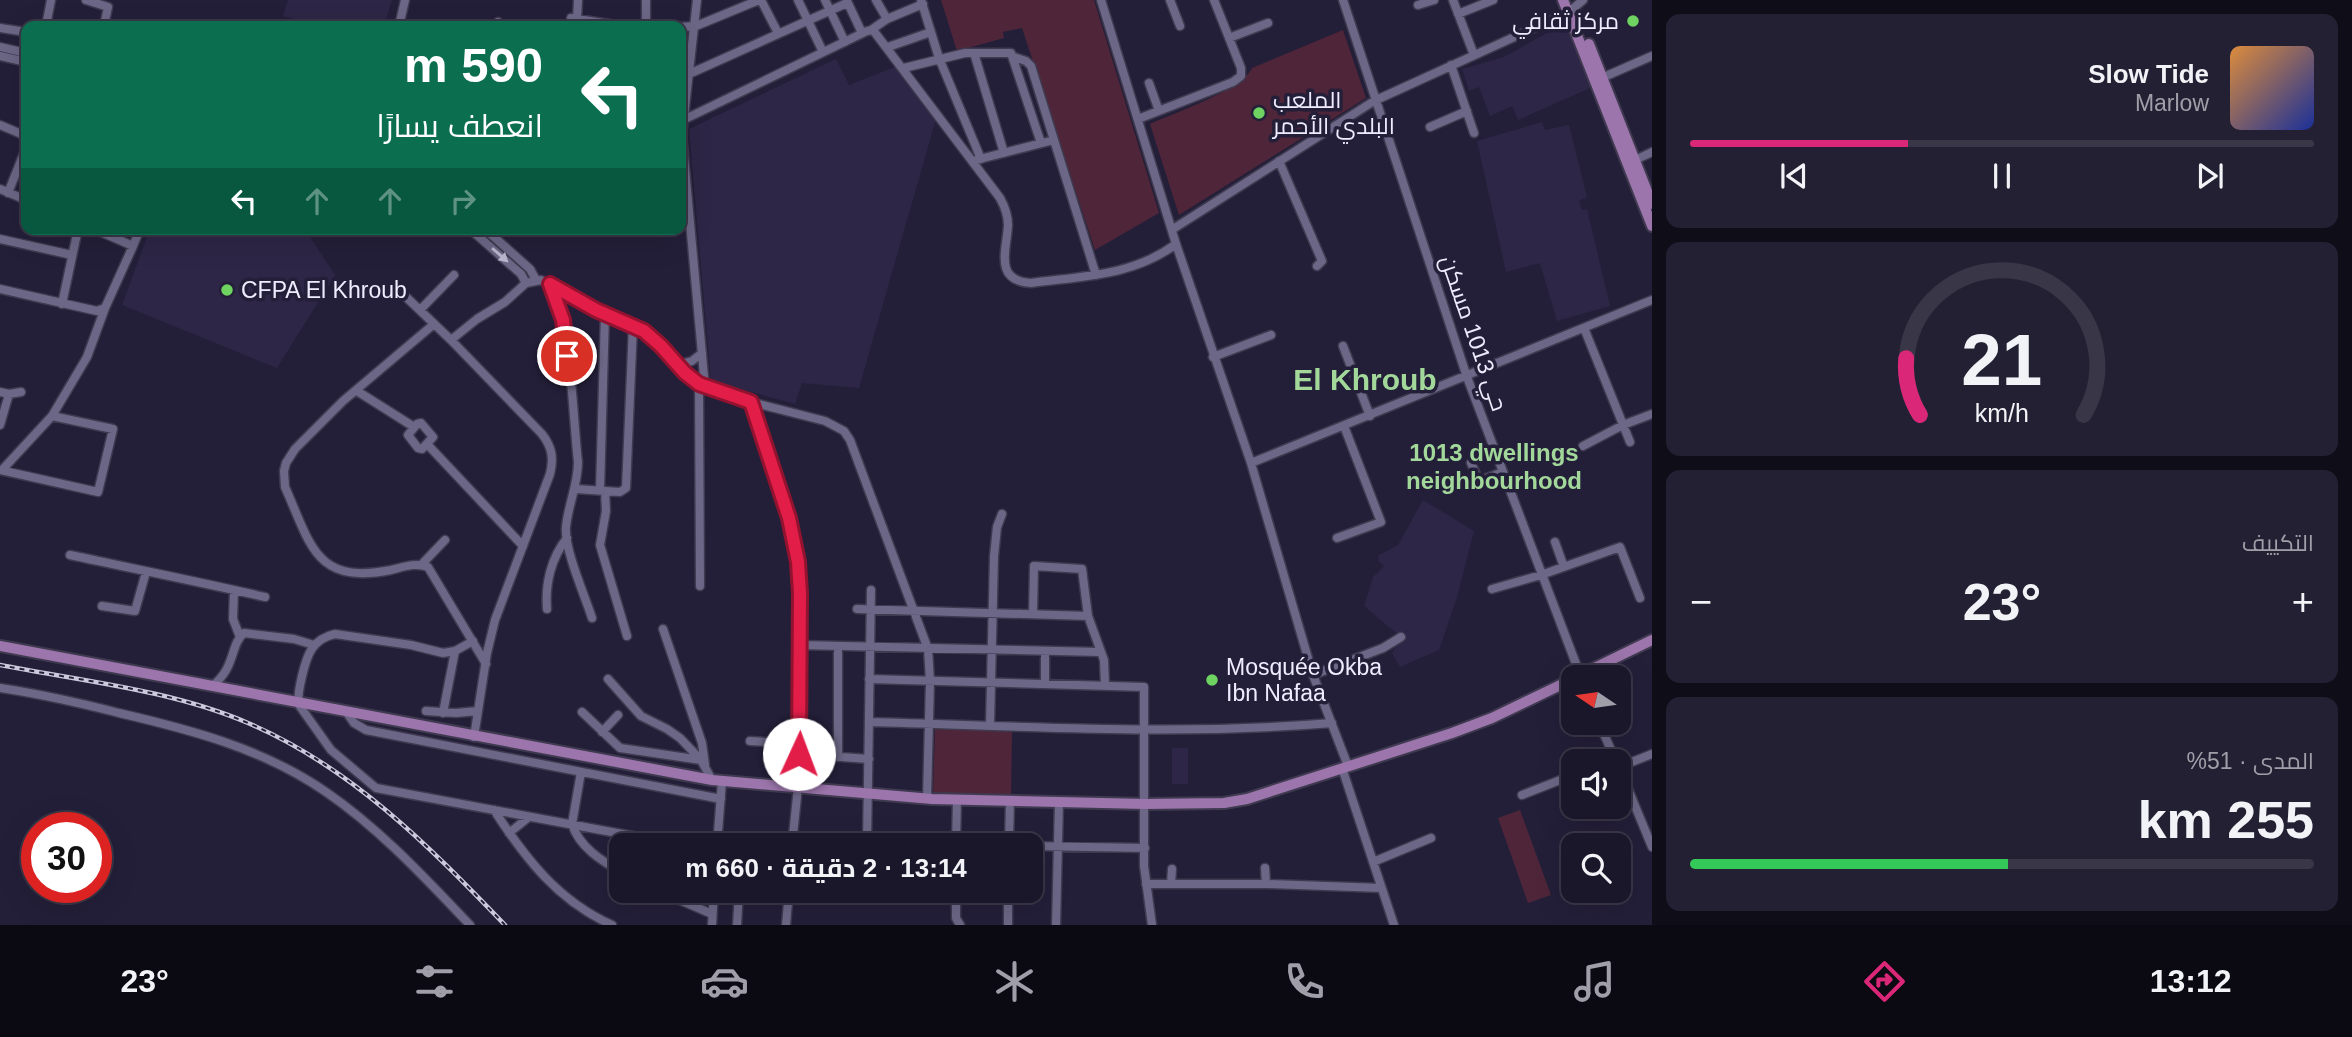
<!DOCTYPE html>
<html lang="ar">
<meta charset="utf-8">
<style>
body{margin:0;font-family:Helvetica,Cairo,sans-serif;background:#242033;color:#f1f3f6;direction:rtl;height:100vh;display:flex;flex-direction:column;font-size:26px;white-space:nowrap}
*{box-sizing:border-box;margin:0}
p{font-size:23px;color:#a09fa9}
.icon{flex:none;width:38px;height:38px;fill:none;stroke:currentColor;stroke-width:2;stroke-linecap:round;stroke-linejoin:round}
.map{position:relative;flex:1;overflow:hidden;direction:ltr}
.sheet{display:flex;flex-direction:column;gap:14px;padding:14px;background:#0f0d18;width:700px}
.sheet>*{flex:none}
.banner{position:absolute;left:21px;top:21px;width:665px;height:214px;border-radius:14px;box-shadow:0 7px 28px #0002,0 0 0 2px #393647;direction:rtl;background:#0b6e4f;color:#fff;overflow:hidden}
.needle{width:46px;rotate:283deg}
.controls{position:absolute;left:1561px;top:665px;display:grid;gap:14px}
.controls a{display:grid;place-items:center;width:70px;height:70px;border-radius:14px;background:#1b172b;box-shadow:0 7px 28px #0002,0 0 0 2px #393647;font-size:35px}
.speed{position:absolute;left:21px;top:812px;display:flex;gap:14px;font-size:35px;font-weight:700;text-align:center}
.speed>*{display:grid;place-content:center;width:91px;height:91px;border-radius:50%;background:#1b172b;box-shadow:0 7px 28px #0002,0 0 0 2px #393647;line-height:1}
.speed .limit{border:10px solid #d22;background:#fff;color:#111}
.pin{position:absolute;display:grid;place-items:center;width:60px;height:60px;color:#fff;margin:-30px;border:4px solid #fff;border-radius:50%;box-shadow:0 2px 7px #0007}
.me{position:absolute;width:77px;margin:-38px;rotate:2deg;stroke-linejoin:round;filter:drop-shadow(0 0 5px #0008)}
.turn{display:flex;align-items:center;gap:24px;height:147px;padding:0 28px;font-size:32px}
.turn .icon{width:91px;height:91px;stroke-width:2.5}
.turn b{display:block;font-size:49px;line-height:60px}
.lanes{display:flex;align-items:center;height:66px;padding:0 28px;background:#0003;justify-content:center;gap:35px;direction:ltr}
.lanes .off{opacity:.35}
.big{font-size:52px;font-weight:700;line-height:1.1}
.sheet .widget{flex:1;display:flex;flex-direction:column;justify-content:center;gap:10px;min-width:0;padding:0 24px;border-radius:14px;background:#242033}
.sheet .dial{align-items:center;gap:0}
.dial svg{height:182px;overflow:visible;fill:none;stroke:#393647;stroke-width:7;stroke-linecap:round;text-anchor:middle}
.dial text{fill:#f1f3f6;stroke:none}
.song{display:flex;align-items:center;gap:21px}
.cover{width:84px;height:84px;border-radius:10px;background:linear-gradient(135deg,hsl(30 70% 55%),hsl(230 70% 35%))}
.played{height:7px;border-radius:4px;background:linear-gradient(90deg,#db2777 35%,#393647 35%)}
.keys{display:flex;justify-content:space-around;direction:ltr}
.heat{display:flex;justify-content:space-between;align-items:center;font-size:38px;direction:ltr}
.charge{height:10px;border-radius:5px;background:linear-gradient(90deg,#34c759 51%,#393647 0)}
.trip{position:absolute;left:609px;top:833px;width:434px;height:70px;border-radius:14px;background:#1b172b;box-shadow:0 7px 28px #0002,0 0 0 2px #393647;font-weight:700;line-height:70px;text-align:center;direction:rtl}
.tab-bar{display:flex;height:112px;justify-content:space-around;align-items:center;background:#0b0911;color:#a09fa9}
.tab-bar .icon{width:49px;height:49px}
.tab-bar .on{color:#db2777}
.tab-bar b{font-size:32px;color:#f1f3f6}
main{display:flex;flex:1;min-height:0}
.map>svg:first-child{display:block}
.built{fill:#2d2646}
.green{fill:#4f2539}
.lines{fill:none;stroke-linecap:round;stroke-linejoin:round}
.minor-casing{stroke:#3f3a50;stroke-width:11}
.major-casing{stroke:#3f3a50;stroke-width:14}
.minor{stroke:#6c6786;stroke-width:8}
.major{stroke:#9b75ab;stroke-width:10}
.rail-casing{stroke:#ccc9dd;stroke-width:4.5}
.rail{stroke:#241f39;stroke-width:2;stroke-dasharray:5;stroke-linecap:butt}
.oneway{fill:#bab7ce}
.route-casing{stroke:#92132f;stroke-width:18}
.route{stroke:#e11d48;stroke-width:12}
.poi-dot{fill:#6ed361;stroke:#241f39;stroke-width:2.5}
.labels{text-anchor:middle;stroke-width:7;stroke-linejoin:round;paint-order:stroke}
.poi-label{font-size:23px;fill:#eeecfe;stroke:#241f39;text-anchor:start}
.street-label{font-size:23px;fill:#eeecfe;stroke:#241f39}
.neighbourhood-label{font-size:24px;font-weight:bold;fill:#a3d89b;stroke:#241f39}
.district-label{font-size:30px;font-weight:bold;fill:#a3d89b;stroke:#241f39}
</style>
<main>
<section class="sheet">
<div class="widget">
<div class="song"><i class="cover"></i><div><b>Slow Tide</b><p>Marlow</p></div></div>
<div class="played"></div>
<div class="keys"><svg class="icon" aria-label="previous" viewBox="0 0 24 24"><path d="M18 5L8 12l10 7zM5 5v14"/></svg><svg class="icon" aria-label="pause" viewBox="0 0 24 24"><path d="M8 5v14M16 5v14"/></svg><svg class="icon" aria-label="next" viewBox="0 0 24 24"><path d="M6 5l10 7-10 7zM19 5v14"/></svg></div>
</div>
<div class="widget dial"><svg viewBox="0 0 100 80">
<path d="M14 69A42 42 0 1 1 86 69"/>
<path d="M14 69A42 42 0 0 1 8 44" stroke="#db2777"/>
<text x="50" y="56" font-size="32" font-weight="700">21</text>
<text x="50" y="72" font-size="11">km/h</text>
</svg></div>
<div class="widget"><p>التكييف</p>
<div class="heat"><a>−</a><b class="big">23°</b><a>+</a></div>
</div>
<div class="widget"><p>المدى · 51%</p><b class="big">255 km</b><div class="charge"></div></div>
</section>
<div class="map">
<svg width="1652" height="925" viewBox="0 0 1652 925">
<rect width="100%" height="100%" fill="#241f39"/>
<path class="built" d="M288 0H392L384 26H310V23L283 16Z
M1565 23 1590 88 1518 120 1512 106 1490 116 1479 87 1469 91 1462 69 1504 57Z
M836 59 849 85 895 67 936 119 859 388 802 383 795 404 711 381 689 129Z
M1542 122 1545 130 1569 125 1587 197 1579 201 1582 210 1587 209 1610 306 1557 321 1540 263 1506 272 1477 141Z
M150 229H305L335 275 277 368 122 305Z
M1423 500 1474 531 1457 597 1439 650 1400 667 1392 653 1401 637 1364 606 1373 577 1384 566 1378 561 1379 555 1398 545Z
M1172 748H1188V784H1172Z"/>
<path class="green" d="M941 0H1094L1159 213 1095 250 1022 28 1003 32 1004 38 957 51Z
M1343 30 1366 98 1179 215 1150 124C1174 113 1242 90 1252 68Z
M935 729 1012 731 1011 795 933 793Z
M1520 810 1551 895 1528 903 1498 818Z"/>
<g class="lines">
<g class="minor-casing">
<path id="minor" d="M86 0 108 7 104 26
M697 0 682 135 705 387
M761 0 778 33
M798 0 823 52
M825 0 845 42
M876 0 887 19
M921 0 939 58 981 159
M1101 0 1176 244 1251 463 1313 675 1348 766
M1170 0 1180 26
M1343 0 1467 377 1581 677
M1453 0 1474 55
M847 1 862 33
M1418 5 1434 0
M1458 14 1493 0
M571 18 616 25 659 26
M577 20 578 0
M498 22 499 26
M46 26 51 0
M399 26 405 0
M532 26H533
M646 26V0
M681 27 696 26 759 0
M0 28 26 32
M871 30 887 19 923 4
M1229 38 1268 23
M0 47 26 53
M888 47 931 32
M974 53 1004 153
M0 56 26 62
M1014 57 1026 61 1031 66 1096 275
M1451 65 1474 133
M904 68 965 53H1011L1041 143
M689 74 847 3
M1597 80 1652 56
M1149 83 1159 111
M1138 119 1233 82 1241 76V68L1214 0
M683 120 867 31 873 30 1000 198C1005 207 1008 215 1008 225 1007 249 993 281 1031 283 1083 276 1133 276 1176 244
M0 125 26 136
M1430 127 1467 111
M976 160 1054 140
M1635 160 1652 152
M1279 161 1322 261 1317 266
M0 189 26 200
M8 193 26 148
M94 229 133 246 140 229
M470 229 521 274 526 283
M485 229 530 269 536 280
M1173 229 1374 101 1569 12 1583 0
M0 239 72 255
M550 284C572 333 572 408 578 462 578 485 568 505 566 527 564 549 585 596 592 618
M0 289 97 311 105 308 133 246
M405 296 451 340 542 434C552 447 554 458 550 474L495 620 487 653 474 737
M62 304 78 229
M420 310 454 275
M434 324 343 401 295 449 286 463 284 471 285 487C311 545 315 585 391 570 403 567 416 562 428 567L486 664
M1584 328 1630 442
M451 340 477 319 505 302 526 283 541 280 596 310 644 331 656 341 685 373 705 387 751 402 825 421 844 431 850 440 928 649 930 681 927 799
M1343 346 1370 416
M1213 357 1271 335
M677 365 692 361 702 353
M699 384 700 586
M357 391 414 427
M0 392 9 394 21 392
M751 402 789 518 799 577 801 717 798 787 792 845
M421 423 433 437 422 449 418 448 408 435 417 424Z
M0 425 9 394
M427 444 523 546
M1583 446 1623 425 1652 414
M1251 463 1652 300
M1471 463 1479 481 1503 472
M0 470 98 492 113 429 52 416
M2 470 52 416 87 357 105 308
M576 489 620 492 626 488 633 326
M600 490 605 314
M605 491 606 511 600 545 627 636
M1337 538 1381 522 1344 426
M1555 542 1564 567
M70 555C135 569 200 582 265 597
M422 564 445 540
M1492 589 1541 575 1620 547 1640 598
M234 590 233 619 240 637
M102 606 135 611 146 572
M547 609C545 584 551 558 567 538
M857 609 1088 616
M1033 613 1034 566 1082 569 1088 616 1104 660 1105 685
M663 629 702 743 705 765
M473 641 455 651 443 653 411 645 335 634C312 639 307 655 302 676 300 686 297 695 299 705L331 750 376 788 681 845
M799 645 1100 652
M838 646V757
M1313 675 1383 648 1401 637
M608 679 641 716 667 729 680 738 701 760 712 780
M869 679 1144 687V866L1152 925
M1045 684V651
M212 686C236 668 230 644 244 633L294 639 314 645
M0 688C40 694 80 703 119 713 192 730 264 749 326 792 380 829 425 878 470 925
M426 711 456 713 478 711
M582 712 620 748 701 760
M347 713 354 723 366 730 721 799
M443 713 455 651
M870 722C1023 726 1178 736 1332 723
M1599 723 1616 761
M990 725 994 556 997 527 1002 514
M602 732 618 715
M750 741 799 744
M799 754 869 759
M1597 761 1610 748
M1619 767 1652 847
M1619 767 1652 754
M1342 768 1394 925
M581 772 572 824C579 847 602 861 621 872
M1522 795 1573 775
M494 810C525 858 558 901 612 925
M509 833 529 817
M793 841 867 843 871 590
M867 843 1145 848
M717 845 722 781
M956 845 957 799
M1009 845 1010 800
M1373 862 1431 838
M1265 868 1266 884
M1146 884H1268L1381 888
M1171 884 1172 869
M659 891 712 914
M956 891V918L960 925
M712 925 714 891
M737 925 739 891
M786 925 789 891
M1008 925V891
M1056 925 1059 801"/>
</g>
<g class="major-casing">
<path id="major" d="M1563 0 1652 226
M1589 44 1652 204
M0 646 712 780 932 799 1145 804 1224 803 1247 799 1452 733 1492 718 1573 679
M1576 677 1652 640"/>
</g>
<use href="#minor" class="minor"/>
<use href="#major" class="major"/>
<g class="rail-casing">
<path id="rail" d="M0 665C82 681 171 690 248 723 351 767 428 845 505 925"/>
</g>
<use href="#rail" class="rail"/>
</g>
<defs><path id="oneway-solid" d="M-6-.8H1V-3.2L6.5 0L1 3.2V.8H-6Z" transform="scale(1.75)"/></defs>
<use class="oneway" href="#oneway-solid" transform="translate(500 255) rotate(41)"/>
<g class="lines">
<g class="route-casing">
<path id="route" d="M567 356 563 320 550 284 596 310 644 331 661 346 685 373 699 384 751 402 789 518 798 562 800 593 799 754"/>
</g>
<use href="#route" class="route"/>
</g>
<g class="poi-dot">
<circle cx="1633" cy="21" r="7"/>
<circle cx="1259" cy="113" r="7"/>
<circle cx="227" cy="290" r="7"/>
<circle cx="1212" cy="680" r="7"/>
</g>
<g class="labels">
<g class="poi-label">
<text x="1619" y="29" text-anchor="end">مركز ثقافي</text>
<text x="1273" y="108">الملعب<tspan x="1273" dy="26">البلدي الأحمر</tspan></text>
<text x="241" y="298">CFPA El Khroub</text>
<text x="1226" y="675">Mosquée Okba<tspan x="1226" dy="26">Ibn Nafaa</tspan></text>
</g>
<g class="street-label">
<text transform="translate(1474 333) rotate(71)" y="8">حي 1013 مسكن</text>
</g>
<g class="neighbourhood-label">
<text x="1494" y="461">1013 dwellings<tspan x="1494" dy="28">neighbourhood</tspan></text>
</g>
<g class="district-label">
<text x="1365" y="390">El Khroub</text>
</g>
</g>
</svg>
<div class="controls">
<a><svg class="needle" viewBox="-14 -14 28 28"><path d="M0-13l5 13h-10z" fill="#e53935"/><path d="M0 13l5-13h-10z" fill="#a09fa9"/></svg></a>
<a><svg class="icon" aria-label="sound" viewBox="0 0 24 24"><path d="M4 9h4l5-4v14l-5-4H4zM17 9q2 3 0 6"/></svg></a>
<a><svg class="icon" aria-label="search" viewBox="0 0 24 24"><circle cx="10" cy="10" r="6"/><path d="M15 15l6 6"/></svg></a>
</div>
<div class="speed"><div class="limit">30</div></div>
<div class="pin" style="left:567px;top:356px;background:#d93025"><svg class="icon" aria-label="arrive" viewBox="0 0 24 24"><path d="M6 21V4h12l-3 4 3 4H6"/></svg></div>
<svg class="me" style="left:799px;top:754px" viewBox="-20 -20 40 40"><circle r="19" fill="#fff"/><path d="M0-13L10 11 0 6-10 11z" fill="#e11d48"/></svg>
<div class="trip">13:14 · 2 دقيقة · 660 m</div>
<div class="banner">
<div class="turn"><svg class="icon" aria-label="left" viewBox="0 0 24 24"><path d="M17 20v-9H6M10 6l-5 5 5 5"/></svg><div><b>590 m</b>انعطف يسارًا</div></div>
<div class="lanes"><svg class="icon" aria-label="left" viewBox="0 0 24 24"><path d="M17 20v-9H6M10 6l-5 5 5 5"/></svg><svg class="icon off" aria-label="ahead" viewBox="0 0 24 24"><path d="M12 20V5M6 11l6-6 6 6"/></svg><svg class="icon off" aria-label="ahead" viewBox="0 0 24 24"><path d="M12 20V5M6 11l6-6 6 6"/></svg><svg class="icon off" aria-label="right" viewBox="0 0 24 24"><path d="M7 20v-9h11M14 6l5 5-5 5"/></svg></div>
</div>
</div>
</main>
<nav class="tab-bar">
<b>13:12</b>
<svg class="icon on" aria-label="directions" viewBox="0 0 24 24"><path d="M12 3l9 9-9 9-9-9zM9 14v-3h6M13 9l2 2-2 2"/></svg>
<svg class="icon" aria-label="music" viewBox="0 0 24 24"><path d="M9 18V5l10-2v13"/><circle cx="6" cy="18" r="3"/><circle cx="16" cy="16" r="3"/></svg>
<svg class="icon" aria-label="phone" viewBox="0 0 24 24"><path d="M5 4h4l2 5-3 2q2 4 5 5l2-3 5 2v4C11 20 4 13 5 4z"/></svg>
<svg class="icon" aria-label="climate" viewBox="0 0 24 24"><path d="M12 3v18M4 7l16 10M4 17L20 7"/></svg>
<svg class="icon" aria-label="car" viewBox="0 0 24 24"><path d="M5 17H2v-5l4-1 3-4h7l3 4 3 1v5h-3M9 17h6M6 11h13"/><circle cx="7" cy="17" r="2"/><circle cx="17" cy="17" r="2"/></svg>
<svg class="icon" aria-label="filters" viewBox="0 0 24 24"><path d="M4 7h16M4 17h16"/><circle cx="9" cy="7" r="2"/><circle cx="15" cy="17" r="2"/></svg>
<b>23°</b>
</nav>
